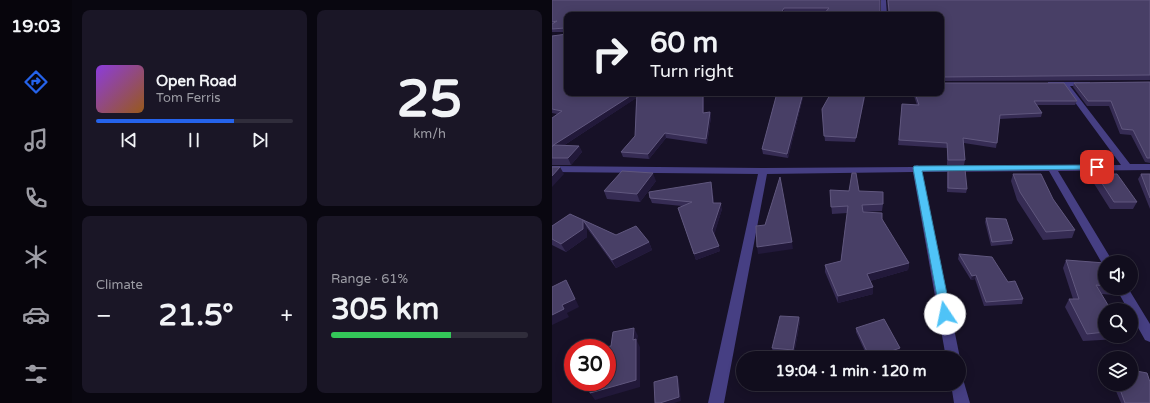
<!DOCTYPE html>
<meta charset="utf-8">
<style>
body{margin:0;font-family:"Varela Round",sans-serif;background:#1a1626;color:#f1f3f6;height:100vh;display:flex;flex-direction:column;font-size:15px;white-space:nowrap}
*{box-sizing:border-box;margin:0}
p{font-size:13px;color:#9c9ca4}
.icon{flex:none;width:22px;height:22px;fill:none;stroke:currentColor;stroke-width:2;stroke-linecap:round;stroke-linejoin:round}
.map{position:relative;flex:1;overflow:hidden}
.side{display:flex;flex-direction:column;gap:10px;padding:10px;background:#090710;width:480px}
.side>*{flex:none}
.top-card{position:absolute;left:12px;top:12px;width:380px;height:84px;border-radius:8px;box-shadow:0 2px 10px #0003,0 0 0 1px #302d3b;background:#110d1d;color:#f1f3f6;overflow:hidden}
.tools{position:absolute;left:546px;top:255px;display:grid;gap:8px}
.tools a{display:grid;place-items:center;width:40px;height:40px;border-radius:50%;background:#110d1d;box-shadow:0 2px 10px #0003,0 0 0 1px #302d3b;font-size:20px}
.speed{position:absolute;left:12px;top:339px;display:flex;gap:8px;font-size:20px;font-weight:700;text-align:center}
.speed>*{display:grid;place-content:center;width:52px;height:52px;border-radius:50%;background:#110d1d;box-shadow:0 2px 10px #0003,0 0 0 1px #302d3b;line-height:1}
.speed .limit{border:6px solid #d22;background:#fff;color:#111}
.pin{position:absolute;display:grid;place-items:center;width:34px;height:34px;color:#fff;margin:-17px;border-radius:8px;box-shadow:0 2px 6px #0006}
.me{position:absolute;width:44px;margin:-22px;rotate:349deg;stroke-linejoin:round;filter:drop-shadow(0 0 3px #0008)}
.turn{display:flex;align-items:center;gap:14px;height:84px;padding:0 20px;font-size:18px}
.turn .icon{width:52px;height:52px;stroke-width:2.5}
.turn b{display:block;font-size:28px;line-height:34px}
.big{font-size:30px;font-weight:700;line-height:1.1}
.side .tile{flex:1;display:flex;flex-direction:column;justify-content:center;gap:6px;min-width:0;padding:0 14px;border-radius:8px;background:#1a1626}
.side .dial{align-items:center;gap:0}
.dial b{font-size:52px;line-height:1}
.song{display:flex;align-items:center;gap:12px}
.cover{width:48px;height:48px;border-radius:6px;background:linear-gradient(135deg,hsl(270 70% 55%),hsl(30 70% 35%))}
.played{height:4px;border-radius:2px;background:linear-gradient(90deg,#2563eb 70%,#302d3b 70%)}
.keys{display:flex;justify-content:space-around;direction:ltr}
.heat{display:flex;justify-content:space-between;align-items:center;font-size:22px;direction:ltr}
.charge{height:6px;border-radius:3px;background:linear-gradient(90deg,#34c759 61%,#302d3b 0)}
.side .tiles{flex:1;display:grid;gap:10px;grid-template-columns:repeat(2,1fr)}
.trip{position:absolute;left:184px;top:351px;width:230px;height:40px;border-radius:20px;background:#110d1d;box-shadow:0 2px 10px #0003,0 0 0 1px #302d3b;font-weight:700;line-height:40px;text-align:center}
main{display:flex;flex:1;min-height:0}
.menu{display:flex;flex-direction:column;width:72px;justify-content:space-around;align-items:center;background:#07050c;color:#9c9ca4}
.menu .icon{width:28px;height:28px}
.menu .selected{color:#2563eb}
.menu b{font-size:18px;color:#f1f3f6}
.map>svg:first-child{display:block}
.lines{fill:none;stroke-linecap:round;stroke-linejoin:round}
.minor{fill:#463f83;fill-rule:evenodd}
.wall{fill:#362c54}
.shaded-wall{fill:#22193a}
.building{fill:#483f66;stroke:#60577e}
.route{fill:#4fc3f7;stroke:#337fa1}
</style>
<main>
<nav class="menu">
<b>19:03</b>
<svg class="icon selected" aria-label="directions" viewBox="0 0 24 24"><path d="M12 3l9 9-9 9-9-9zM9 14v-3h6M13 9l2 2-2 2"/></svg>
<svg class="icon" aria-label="music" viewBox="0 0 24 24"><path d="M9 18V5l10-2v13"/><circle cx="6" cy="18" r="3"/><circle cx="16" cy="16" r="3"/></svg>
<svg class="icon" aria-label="phone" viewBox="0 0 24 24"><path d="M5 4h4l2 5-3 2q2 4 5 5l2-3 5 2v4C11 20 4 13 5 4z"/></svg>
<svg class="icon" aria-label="climate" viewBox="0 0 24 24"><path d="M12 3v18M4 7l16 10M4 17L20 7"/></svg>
<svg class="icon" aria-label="car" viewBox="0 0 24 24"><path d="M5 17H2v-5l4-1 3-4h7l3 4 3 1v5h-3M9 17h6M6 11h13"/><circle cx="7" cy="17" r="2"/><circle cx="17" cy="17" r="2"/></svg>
<svg class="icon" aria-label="filters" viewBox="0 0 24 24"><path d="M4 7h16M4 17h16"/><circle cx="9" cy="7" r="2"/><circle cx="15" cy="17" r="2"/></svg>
</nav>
<section class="side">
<div class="tiles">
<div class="tile">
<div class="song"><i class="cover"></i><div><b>Open Road</b><p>Tom Ferris</p></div></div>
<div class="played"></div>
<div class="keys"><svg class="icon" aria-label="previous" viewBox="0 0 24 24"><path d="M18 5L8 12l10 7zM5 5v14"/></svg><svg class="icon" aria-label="pause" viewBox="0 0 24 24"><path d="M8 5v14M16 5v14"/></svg><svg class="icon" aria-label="next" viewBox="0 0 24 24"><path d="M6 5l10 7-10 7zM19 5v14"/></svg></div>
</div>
<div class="tile dial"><b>25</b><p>km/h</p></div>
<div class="tile"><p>Climate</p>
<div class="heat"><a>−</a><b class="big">21.5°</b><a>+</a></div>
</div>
<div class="tile"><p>Range · 61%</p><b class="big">305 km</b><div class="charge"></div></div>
</div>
</section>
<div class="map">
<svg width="598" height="403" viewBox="0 0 598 403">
<rect width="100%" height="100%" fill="#171127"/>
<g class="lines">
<path class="minor" d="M329 0H334L335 15H329Z
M496 82H538V86H518L578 164H598V170L506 171 561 262H553V266L551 265 497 171 370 172 408 358 407 360V358H394L361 172 215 174 172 403H156L206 174 0 172V166L211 168 361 167 365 165 369 167 569 165 511 86H496Z
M564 288H576L598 324V342L593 340 579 315V310H576Z
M407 378 411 379 418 403H402L399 384H407Z"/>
</g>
<path class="wall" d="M0 0H328V11L329 13H335L336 12 335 0H598V80L389 81V15H271L274 11 232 12 230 15H15V93H152V113L158 112 159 117 155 144 114 138 97 159 71 157 69 152 83 136 84 98 11 146H27L30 152 19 165H0V118L5 114 0 113V36L15 34V32H0Z
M598 82V163L593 162 579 135 568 134 557 106H535L521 87 522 83Z
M390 83 525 101 523 105H485L490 113 489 117 448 119 444 148 412 143 413 160 412 165H395V148L346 145 350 104 365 105 361 93H389Z
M225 93H252L236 158 211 154 210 149Z
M314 93 303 142 273 141 270 109Z
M396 169 415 189 414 193 395 192V173Z
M461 174 501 199 523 230 520 238 491 240 465 200 459 181Z
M544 174 585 202 581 209H558L541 182Z
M589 174H598V209L586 179Z
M104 181 88 202 55 199 52 191Z
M160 187 162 203 170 209 162 234 168 251 144 260 128 214 130 206 100 203 98 198Z
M278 190 307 191 331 204 330 211 311 212 330 219 357 263 356 270 318 281 321 287V294L286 303 273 272V265L289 261 295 213 280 214Z
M18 214 64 235 97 242 100 250 64 268 35 228V237L14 252 0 245V226Z
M434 218 461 240 460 244 439 246 433 222Z
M407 254 471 299 470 304 432 306 423 279 419 280 406 259Z
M514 260 553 263V288H566L562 295 550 294 553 310V336H569L567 339 531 341 513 307 517 299H521L511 268Z
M247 317 248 321 242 354 221 352 220 348Z
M304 328 347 352 331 358H316L304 332Z
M561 384H579L598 403H569Z"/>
<path class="shaded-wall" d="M232 8V12L230 15H228Z
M83 93H85L86 97 0 153V146Z
M151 93H152V117L151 113Z
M251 93H252L236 158 235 154Z
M313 93H314L303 142 304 138Z
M158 112 159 117 155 144 154 139Z
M113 133 114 138 97 159 96 154Z
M27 146 30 152 19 165 16 158Z
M8 167 12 174 0 187V176Z
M101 173 104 181 88 202 85 194Z
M159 182 160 187 163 209 161 203Z
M169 203 170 209 162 236 160 230Z
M31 220 35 228V237L14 252 9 244Z
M97 242 100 250 64 268 60 260Z
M240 242 241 249 206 254 205 247Z
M167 246 168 251 144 260 142 254Z
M357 263 356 270 315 282V274Z
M424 275 423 279 419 280 420 276Z
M14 280 19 289 27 307 15 313 17 317 0 325V315Z
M321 287V294L286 303V296Z
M247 317 248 321 242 354 241 350Z
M82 328 86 336 85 341 88 347V387L43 400 38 393 81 340Z
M348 348 347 352 331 358H320Z
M125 376 127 380 129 401 122 403H108Z"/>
<path class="building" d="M0 0H328V11L329 13H335L337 11 336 0H598V75L389 77V15H271L277 8H232L228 15H15V29L13 28 0 29V24L5 21 0 22Z
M15 30V93H83L0 146V118L10 111 0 109V36L15 34Z
M598 82V158H595L581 130 570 129 559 101H536L522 83Z
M389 83H512L525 101H482L490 113 448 115 445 143 411 138 413 160H396L395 143 347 140 350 104 367 105 363 93H389Z
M85 93H151V113L158 112 154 139 113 133 96 154 69 152 83 136Z
M225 93H251L235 154 210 149Z
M279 93H313L304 138 272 136 270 109Z
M2 145 27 146 16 158H0V147Z
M0 167H8L0 176Z
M396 169H413L415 189 396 188Z
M70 171 101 173 85 194 52 191Z
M300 173H304L307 191 331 192V204L310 205 311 212 330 213V219L357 263 315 274 321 287 286 296 273 265 289 261 296 206 279 207 278 190 297 191Z
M461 174H489L501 199 523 230 494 232 468 192Z
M544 174H565L585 202H562Z
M589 174H598V198Z
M228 177 240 242 205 247 204 226 213 225Z
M159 182 161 203H169L160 230 167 246 142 254 126 208 140 202 98 198 97 192Z
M18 214 64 235 84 226 97 242 60 260 31 220V229L9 244 0 239V226Z
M434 218 454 219 461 240 440 242Z
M407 254 440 257 456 282 463 281 471 299 434 302 424 275 420 276Z
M514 260 553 263V286L544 285 559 310H553V332L535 334 517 299H527Z
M14 280 23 299 10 305 12 309 0 315V287Z
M228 316 247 317 241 350 220 348Z
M332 319 348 348 320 358H318L304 328Z
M82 328 81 340 84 339V380L38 393 39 382H55V348H49L59 346 61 332Z
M579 370 595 373 598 382V403H573L566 384H579Z
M125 376 127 397 108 403H103L102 382Z"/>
<path class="route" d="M545 165 549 167 548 169 370 171 399 314 397 318 393 319 389 318 361 168 362 166Z"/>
</svg>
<div class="tools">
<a><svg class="icon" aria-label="sound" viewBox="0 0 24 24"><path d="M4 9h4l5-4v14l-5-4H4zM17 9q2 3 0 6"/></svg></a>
<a><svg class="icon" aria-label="search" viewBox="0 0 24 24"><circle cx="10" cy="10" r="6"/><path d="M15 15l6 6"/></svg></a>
<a><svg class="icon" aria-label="layers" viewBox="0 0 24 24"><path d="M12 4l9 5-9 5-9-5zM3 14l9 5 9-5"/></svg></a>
</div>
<div class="speed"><div class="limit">30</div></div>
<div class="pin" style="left:545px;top:167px;background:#d93025"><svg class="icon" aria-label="arrive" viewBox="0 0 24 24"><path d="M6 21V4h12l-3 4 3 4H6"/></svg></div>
<svg class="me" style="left:393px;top:314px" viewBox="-20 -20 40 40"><circle r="19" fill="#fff"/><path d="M0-13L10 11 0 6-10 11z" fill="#4fc3f7"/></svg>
<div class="trip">19:04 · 1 min · 120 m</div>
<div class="top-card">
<div class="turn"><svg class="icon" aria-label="right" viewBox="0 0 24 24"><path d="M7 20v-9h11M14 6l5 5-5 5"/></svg><div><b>60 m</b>Turn right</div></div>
</div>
</div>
</main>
